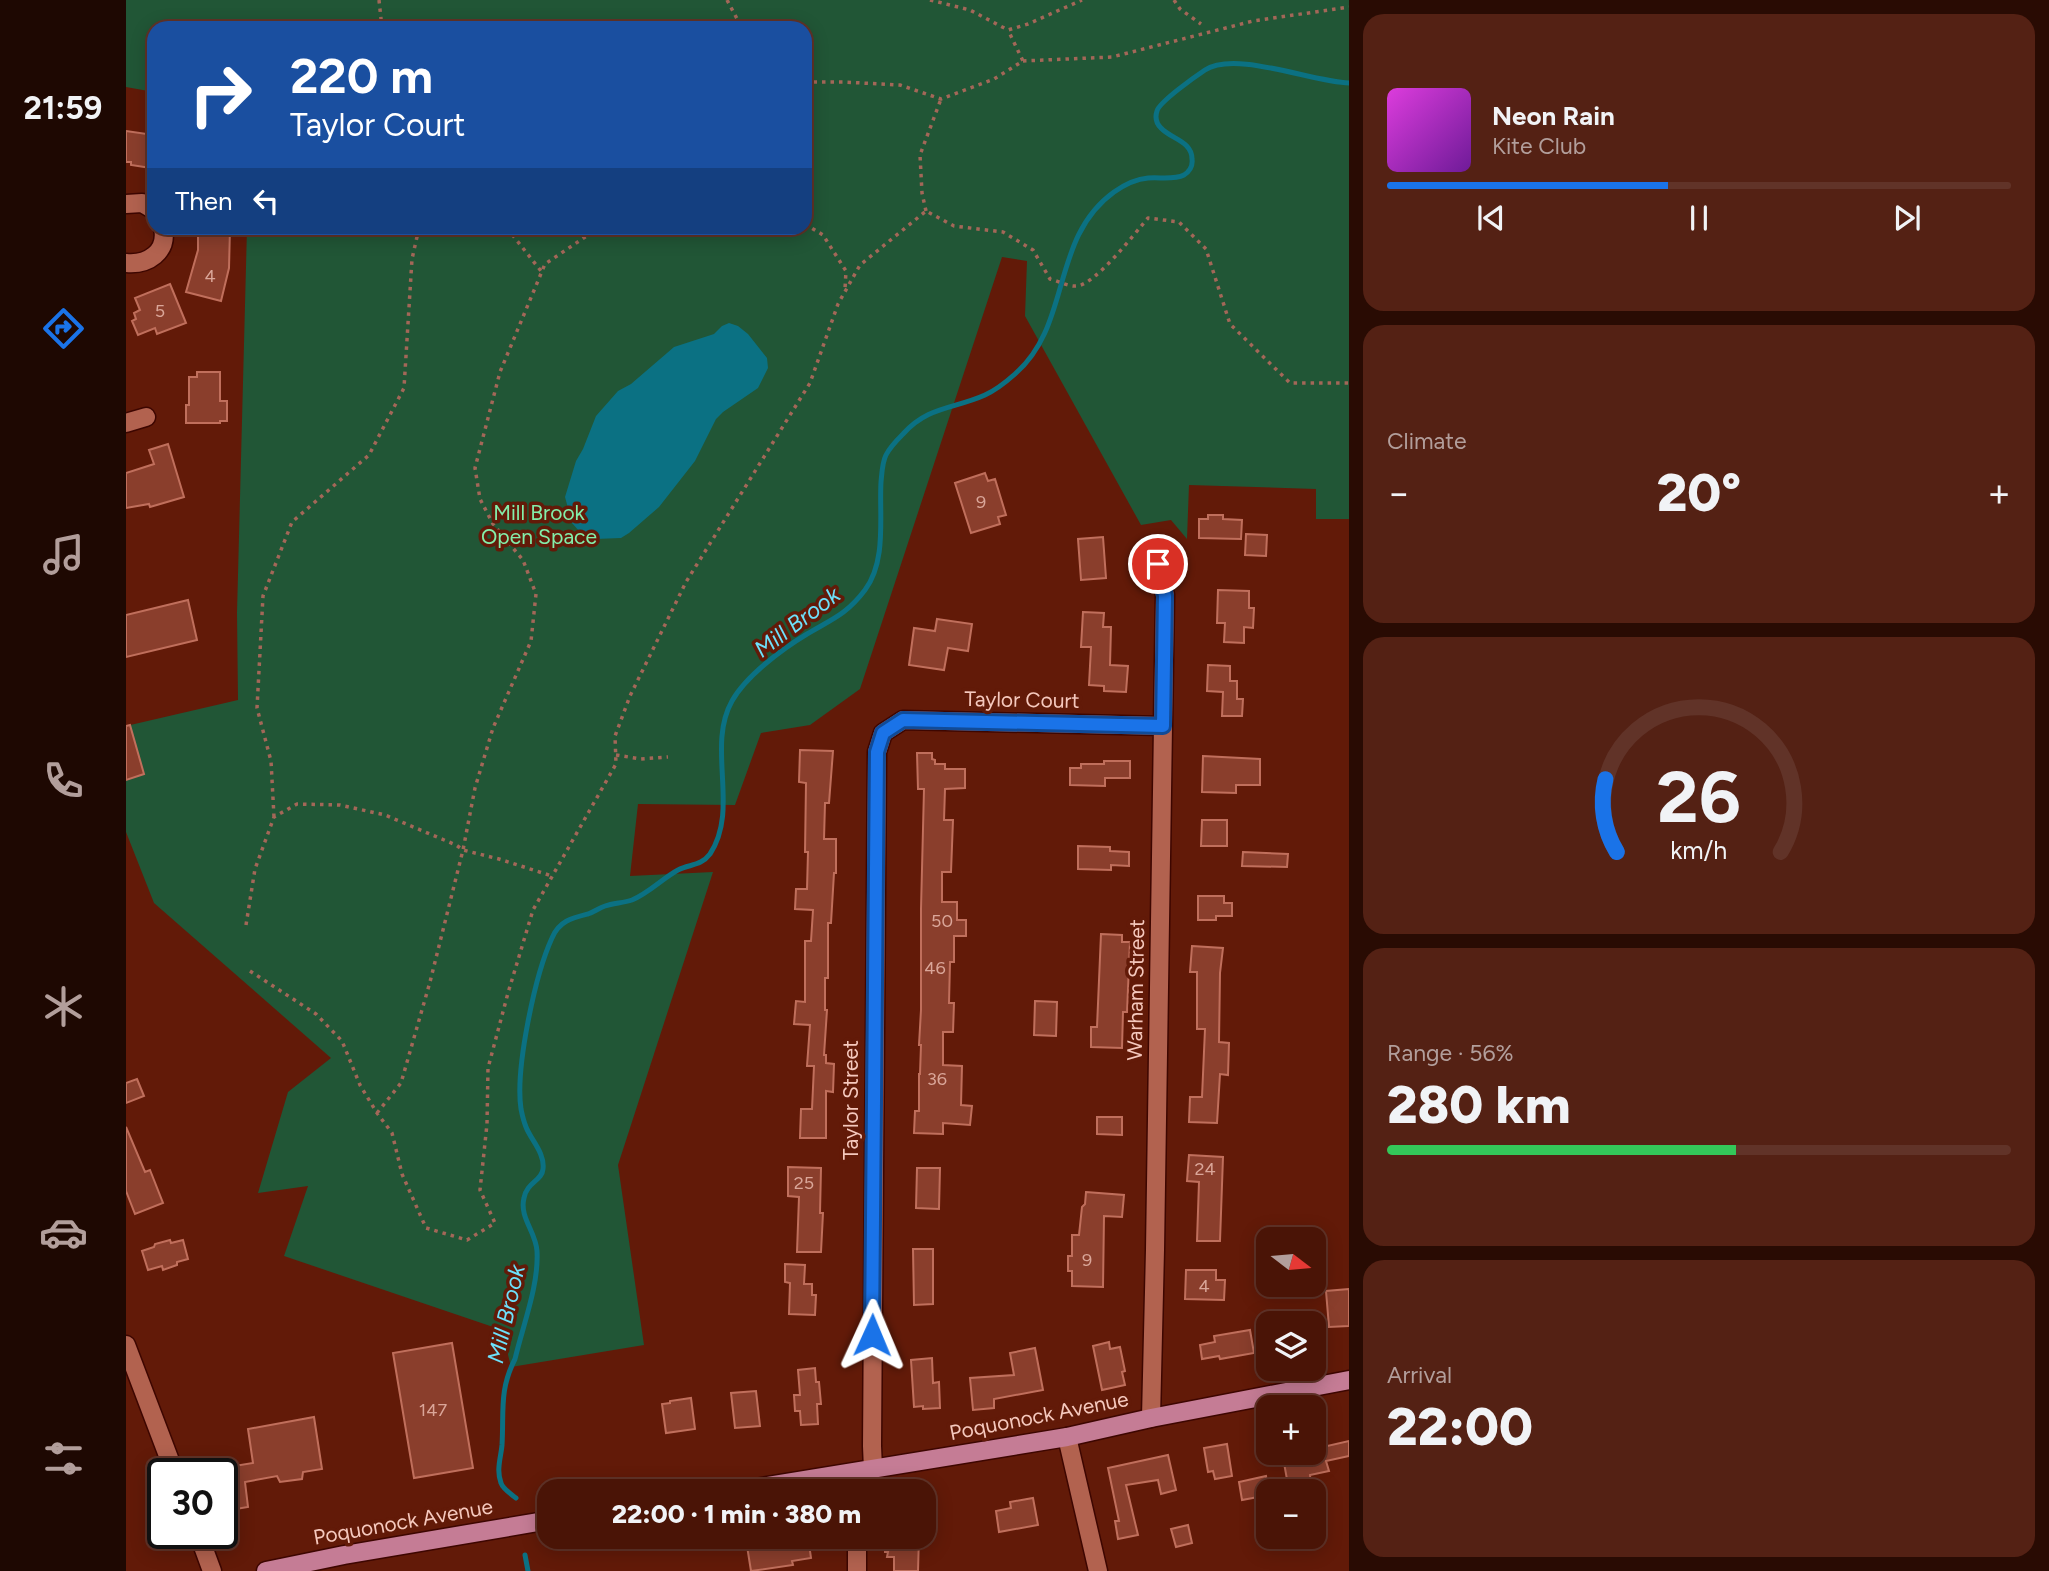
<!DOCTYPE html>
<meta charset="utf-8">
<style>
body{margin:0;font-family:Figtree,sans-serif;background:#542114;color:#f1f3f6;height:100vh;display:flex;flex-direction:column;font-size:26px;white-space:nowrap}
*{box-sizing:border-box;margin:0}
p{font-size:23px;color:#b29e9b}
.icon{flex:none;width:38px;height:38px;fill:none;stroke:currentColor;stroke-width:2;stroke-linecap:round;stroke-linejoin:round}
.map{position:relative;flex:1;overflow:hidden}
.drawer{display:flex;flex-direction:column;gap:14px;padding:14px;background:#290b03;width:700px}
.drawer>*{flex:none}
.top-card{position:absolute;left:21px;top:21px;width:665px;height:214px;border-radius:21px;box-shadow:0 4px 18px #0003,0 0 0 2px #613328;background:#1a4fa0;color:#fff;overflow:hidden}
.needle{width:46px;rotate:106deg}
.buttons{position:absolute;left:1130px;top:1227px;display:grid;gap:14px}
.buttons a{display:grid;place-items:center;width:70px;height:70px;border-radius:14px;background:#4a1406;box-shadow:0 4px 18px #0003,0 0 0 2px #613328;font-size:35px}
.speed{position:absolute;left:21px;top:1458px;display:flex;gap:14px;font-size:35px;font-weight:700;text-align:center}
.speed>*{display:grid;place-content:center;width:91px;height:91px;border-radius:50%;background:#4a1406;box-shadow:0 4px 18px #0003,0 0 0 2px #613328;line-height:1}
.speed .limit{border:4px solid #111;border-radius:10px;background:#fff;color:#111}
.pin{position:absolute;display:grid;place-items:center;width:60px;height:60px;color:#fff;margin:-30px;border:4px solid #fff;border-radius:50%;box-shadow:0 2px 7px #0007}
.me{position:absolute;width:77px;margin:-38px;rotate:1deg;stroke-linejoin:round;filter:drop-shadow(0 0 5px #0008)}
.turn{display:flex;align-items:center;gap:24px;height:147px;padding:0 28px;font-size:32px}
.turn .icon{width:91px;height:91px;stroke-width:2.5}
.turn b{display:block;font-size:49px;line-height:60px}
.then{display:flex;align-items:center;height:66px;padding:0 28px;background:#0003;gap:14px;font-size:26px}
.big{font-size:52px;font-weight:800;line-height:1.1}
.drawer .tile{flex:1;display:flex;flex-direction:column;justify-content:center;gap:10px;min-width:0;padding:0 24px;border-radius:21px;background:#542114}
.drawer .dial{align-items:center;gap:0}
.dial svg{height:182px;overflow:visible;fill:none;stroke:#613328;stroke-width:7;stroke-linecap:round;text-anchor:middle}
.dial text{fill:#f1f3f6;stroke:none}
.song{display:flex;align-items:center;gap:21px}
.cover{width:84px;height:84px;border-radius:10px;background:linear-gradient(135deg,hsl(300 70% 55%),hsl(280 70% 35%))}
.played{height:7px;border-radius:4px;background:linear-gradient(90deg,#1a73e8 45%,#613328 45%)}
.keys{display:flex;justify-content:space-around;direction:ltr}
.heat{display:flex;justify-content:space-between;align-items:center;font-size:38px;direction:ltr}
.charge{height:10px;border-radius:5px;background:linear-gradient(90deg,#34c759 56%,#613328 0)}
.trip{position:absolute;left:411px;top:1479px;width:399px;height:70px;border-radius:21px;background:#4a1406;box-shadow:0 4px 18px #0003,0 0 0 2px #613328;font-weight:800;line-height:70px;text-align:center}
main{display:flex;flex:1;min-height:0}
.tabs{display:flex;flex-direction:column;width:126px;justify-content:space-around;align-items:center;background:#1e0802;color:#b29e9b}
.tabs .icon{width:49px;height:49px}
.tabs .on{color:#1a73e8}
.tabs b{font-size:32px;color:#f1f3f6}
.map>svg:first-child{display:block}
.green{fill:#215636}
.water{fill:#0b7183}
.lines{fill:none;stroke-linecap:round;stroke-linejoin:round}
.stream{stroke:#0b7183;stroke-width:5}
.building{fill:#8a3e2c;stroke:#c06f5c;stroke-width:2}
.minor-casing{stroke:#3d0600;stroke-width:21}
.major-casing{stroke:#3d0600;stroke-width:21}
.path{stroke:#a36758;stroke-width:3.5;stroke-dasharray:3.5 5;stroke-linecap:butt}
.minor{stroke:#b2624f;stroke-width:18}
.major{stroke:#c57c95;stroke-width:18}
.route-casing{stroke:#114b97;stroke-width:18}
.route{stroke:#1a73e8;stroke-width:12}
.labels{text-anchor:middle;stroke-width:7;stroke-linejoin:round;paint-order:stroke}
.number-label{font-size:18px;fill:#daa699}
.park-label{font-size:21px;fill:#83eeaa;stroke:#621a08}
.street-label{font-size:21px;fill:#f5c8bd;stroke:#621a08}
.water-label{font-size:23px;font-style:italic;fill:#6de1fb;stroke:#621a08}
</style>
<main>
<nav class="tabs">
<b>21:59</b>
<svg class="icon on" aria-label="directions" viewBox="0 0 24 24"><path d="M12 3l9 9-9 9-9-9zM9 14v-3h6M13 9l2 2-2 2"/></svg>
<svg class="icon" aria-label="music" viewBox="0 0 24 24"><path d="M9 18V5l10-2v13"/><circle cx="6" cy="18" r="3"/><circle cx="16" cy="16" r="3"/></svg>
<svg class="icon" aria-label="phone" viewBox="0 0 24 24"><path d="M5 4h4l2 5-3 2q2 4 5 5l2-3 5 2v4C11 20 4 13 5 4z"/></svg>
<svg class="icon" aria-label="climate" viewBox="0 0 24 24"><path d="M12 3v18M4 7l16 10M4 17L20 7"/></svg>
<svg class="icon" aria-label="car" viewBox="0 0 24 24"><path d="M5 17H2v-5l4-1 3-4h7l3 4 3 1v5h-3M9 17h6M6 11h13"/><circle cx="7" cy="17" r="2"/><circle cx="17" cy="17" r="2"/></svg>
<svg class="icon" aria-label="filters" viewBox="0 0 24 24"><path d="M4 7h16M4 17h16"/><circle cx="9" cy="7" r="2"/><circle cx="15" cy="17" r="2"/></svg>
</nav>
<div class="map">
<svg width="1223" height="1571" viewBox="0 0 1223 1571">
<rect width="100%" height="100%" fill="#621a08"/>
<path class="green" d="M0 0H1223V519H1190V489L1063 485 1061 539 1045 520 1015 525 899 316 901 261 876 257 734 689 684 725 635 733 609 805 512 804 504 876 587 872 492 1165 518 1345 385 1367 376 1330 158 1256 182 1186 132 1193 162 1092 205 1058 28 903 0 832V726L112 700 111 613 121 228H679V28H28V92L0 87Z"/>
<path class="water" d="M603 323 612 326 622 334 641 358 642 368 632 388 597 412 590 419 569 461 533 507 503 533 495 538 469 539 453 531 446 523 439 497 450 461 457 449 470 416 492 391 505 384 548 347 588 334 596 326Z"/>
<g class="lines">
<path class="stream" d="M390 1498C385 1494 377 1489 375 1483 370 1470 375 1457 376 1445 378 1412 373 1390 389 1359 397 1325 413 1285 411 1251 410 1232 393 1217 398 1198 401 1182 416 1181 417 1169 419 1153 405 1140 400 1127 398 1122 396 1114 395 1109 389 1069 409 975 426 938 433 921 446 918 462 914 468 912 473 908 479 906 487 903 497 903 506 900 523 893 537 878 552 870 564 864 575 866 584 854 614 809 580 747 606 701 620 676 656 649 681 634 706 619 720 615 739 590 761 560 753 516 755 482 756 473 756 463 760 455 764 447 771 440 777 434 802 406 828 409 859 395 870 390 880 382 889 374 946 325 924 238 988 192 998 185 1010 179 1022 178 1034 177 1048 180 1058 175 1064 171 1067 166 1066 159 1066 141 1045 139 1035 128 1030 123 1029 117 1031 111 1033 102 1070 76 1079 70 1109 50 1186 82 1223 83
M399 1555 402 1571"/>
</g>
<path class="building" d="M0 131 28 135 25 168 5 165V162H0Z
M72 228H104L103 268 95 301 60 292 72 250Z
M44 284 60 323 31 334 29 328 12 335 6 321 10 319 8 313 14 310 9 298Z
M71 372H94V401H101V421H94V423H60V405H63V377H71Z
M42 444 58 497 24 507 23 504 0 508V473L28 464 23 450Z
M859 473 862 481 869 479 880 515 872 517 874 524 845 533 829 483Z
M1082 515H1097V519L1116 520 1115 539 1073 538V519H1082Z
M1120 534 1141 535 1140 556 1119 555Z
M977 537 980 578 955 580 952 539Z
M1092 590 1123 591V608H1128L1127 628 1118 627V643L1098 642 1099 623H1091Z
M62 600 71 640 0 657V615Z
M957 612 978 613 977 627H985L984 665 1002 666 1000 692 978 691V686L963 685 965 647H955Z
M811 619 846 624 842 651 822 648 818 670 783 665 788 628 809 631Z
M1082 665 1104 666V681H1111V699H1117L1116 716H1096L1097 692 1081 691Z
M4 725 18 774 0 780V726Z
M674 750 707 751 703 803H699L698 839H710V873H708L705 923H702V978H699V1010H701L698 1055H700V1063L708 1064 707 1092 700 1091V1138H674L675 1109H686L688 1066H681L684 1025 668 1024 670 1001 679 1002V941H685L687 910 669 909 670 889H681L682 852H679L680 783 673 782Z
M791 753H806V759L809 760V764H819V769H839V788L819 789 818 820H827L825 872H816V902H831V920H840V936H828V962H824L823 1003H828L827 1032H817V1065L836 1066 835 1105 846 1106 844 1125 817 1123V1134L788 1133 789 1111H793V1074H794L795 1045H793L795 1010V909L798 789H792Z
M1077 756 1134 759V785H1110V793L1076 792Z
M978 761H1004V778H979V786L944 785V768H955V764H978Z
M1076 820H1101V846H1075Z
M952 846 984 847V851L1003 852V866L985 865V870L952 869Z
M1117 852 1162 854 1161 867 1116 866Z
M1072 896H1098V903H1106V916H1090V920H1072Z
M975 934 996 935V942H1004L1001 1012H997L996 1048 965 1047V1027H971Z
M1066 946 1097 948 1094 973 1093 1042 1103 1043 1102 1075 1094 1074 1091 1123 1063 1122 1064 1097H1076L1079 1029H1071V972H1064Z
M909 1001 931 1002 930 1036 908 1035Z
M11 1079 18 1096 0 1103V1083Z
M971 1117H996V1135L971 1134Z
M0 1127 19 1172 24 1170 37 1203 9 1214 0 1191Z
M1063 1155 1097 1157 1094 1241H1071L1073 1182 1061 1181Z
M662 1167 695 1168 694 1213H697L695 1252H671L673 1197 662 1196Z
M791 1168H814L813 1209 790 1208Z
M960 1192 998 1195 996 1217 978 1216 977 1287 946 1286V1271H942V1256H946V1235H953L956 1207 959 1204Z
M44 1240 45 1243 57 1240 62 1259 51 1262V1265L37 1270 36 1266 22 1270 16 1251 28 1247 29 1244Z
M787 1249H807V1304L788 1305Z
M659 1264 679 1265 678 1284H686V1295H690L689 1315 663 1314 664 1283 659 1282Z
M1060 1270H1090V1280H1099L1098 1300 1059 1299Z
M1223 1289V1326L1203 1327 1200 1291Z
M1124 1330 1128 1353 1094 1359 1093 1356 1076 1359 1074 1345 1089 1342 1088 1336Z
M983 1342 984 1349 994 1347 999 1371 996 1372 999 1385 976 1390 967 1346Z
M326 1343 347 1468 288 1478 267 1353Z
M909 1348 917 1390 868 1399V1408L847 1410 844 1378 888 1375 884 1353Z
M806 1358 807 1383 813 1382 814 1408 797 1409V1406L788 1407 785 1360Z
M689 1368 690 1382H693L695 1404H691L692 1424 675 1425 674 1411H669L668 1395H674L672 1370Z
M630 1391 634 1426 609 1428 605 1393Z
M565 1398 569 1429 540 1433 536 1404 544 1403V1401Z
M188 1417 196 1469 177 1472 176 1479 154 1482 151 1476 119 1482 122 1507 98 1511 96 1468 127 1463 122 1429Z
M1223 1441V1456L1200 1461 1203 1471 1184 1475 1185 1485 1171 1487 1170 1484 1162 1485 1156 1452H1188V1449Z
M1101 1444 1106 1476 1089 1479 1087 1471 1082 1472 1078 1448Z
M1042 1455 1050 1490 1035 1494 1032 1480 1000 1485 1012 1535 992 1539 989 1521H993L982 1468Z
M1140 1476 1143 1495 1116 1500 1113 1482Z
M907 1498 912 1525 873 1532 870 1511 885 1508 884 1502Z
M1062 1525 1066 1543 1050 1547 1045 1529Z
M759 1536H793L792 1571H768V1557H761L762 1552H759Z
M682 1537 685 1558 666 1561 667 1565 625 1571 621 1546Z"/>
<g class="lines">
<g class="minor-casing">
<path id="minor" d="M0 204 16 203 28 210
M0 263C22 265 42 252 37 228
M0 423 20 417
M0 1345 49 1474
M1025 1418 1029 1250 1039 595 1032 564
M941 1437 972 1571
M747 1469 746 1446 751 752 757 733 777 720 1037 726
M730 1491V1472
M72 1533 86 1571
M731 1536V1571"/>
</g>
<g class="major-casing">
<path id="major" d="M611 1491 941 1437 1025 1418 1223 1380
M140 1571 218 1555 424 1520"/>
</g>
<path class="path" d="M253 0 256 28
M601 0 616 28
M804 0 844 10 882 30 902 24 956 0
M1048 0 1054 9 1075 24
M897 61 986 57 1127 21 1223 7
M679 82H717L774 85 815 99 868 79 897 61 882 30
M800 211 796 193 794 155 815 99
M679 224 697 235 720 271 719 289
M381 228 415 271
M490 755 515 759 542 757
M148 817 145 761 131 708 137 596 166 522 243 455 278 388 286 259 293 228
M120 925 129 869 148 817 171 804 214 805 259 815 330 845 337 850 373 859 426 876
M124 971 190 1014 216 1041 234 1085 251 1113 266 1133 276 1174 300 1228 341 1240 369 1223 354 1190 361 1124 362 1068 382 993 407 910 490 764 489 736 504 696 560 582 684 383 712 304 734 265 800 211 828 226 877 232 907 250 924 279C932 281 943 287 951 286 970 284 1009 233 1022 218L1053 222 1080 249 1104 324 1164 383H1223
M251 1113 275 1083 304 982 337 850 349 788 367 728 405 641 410 594 397 560 367 524 354 499 349 468 374 372 419 264 471 229 476 228"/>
<use href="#minor" class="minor"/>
<use href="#major" class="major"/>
</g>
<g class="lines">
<g class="route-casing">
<path id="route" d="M746 1335 751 752 757 733 777 720 1037 726 1039 596 1032 564"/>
</g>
<use href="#route" class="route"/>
</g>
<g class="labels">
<g class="number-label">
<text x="84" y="282">4</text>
<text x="34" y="317">5</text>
<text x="855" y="508">9</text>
<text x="816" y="927">50</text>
<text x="809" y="974">46</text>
<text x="811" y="1085">36</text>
<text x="1079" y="1175">24</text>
<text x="678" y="1189">25</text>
<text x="961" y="1266">9</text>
<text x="1078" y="1292">4</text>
<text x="307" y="1416">147</text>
</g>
<g class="park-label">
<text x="413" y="520">Mill Brook<tspan x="413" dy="24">Open Space</tspan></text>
</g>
<g class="street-label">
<text transform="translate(896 700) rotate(1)" y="7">Taylor Court</text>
<text transform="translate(1010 990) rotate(-89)" y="7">Warham Street</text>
<text transform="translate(725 1100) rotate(-90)" y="7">Taylor Street</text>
<text transform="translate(913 1416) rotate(-11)" y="7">Poquonock Avenue</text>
<text transform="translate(277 1522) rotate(-10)" y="7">Poquonock Avenue</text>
</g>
<g class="water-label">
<text transform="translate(671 622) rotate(-37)" y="8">Mill Brook</text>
<text transform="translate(380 1314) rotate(-77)" y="8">Mill Brook</text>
</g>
</g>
</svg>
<div class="buttons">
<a><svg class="needle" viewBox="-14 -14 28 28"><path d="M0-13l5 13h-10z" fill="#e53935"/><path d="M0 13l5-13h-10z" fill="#b29e9b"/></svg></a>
<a><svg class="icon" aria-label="layers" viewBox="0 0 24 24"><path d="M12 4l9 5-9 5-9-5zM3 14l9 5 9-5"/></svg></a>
<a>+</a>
<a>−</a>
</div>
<div class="speed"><div class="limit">30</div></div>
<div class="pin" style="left:1032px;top:564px;background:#d93025"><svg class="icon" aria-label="arrive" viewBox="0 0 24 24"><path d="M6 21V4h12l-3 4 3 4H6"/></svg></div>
<svg class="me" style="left:746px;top:1335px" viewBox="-20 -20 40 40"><path d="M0-17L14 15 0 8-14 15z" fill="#1a73e8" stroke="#fff" stroke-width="4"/></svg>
<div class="trip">22:00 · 1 min · 380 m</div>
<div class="top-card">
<div class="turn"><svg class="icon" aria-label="right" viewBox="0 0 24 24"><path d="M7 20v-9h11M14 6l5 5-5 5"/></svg><div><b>220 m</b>Taylor Court</div></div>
<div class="then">Then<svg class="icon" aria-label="left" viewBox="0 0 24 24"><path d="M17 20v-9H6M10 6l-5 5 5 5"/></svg></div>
</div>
</div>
<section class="drawer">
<div class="tile">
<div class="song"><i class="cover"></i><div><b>Neon Rain</b><p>Kite Club</p></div></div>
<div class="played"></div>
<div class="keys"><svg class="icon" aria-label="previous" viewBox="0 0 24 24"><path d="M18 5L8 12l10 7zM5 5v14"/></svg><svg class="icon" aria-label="pause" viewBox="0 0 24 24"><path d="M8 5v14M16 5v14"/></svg><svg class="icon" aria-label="next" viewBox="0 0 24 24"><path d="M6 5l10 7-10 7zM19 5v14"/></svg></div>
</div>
<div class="tile"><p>Climate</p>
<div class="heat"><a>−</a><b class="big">20°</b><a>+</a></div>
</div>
<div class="tile dial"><svg viewBox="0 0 100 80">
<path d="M14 69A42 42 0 1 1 86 69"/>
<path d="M14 69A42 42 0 0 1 9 37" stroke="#1a73e8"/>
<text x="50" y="56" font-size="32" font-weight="700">26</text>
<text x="50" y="72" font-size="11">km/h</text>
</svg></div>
<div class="tile"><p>Range · 56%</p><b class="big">280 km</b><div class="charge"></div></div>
<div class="tile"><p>Arrival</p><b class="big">22:00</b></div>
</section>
</main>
